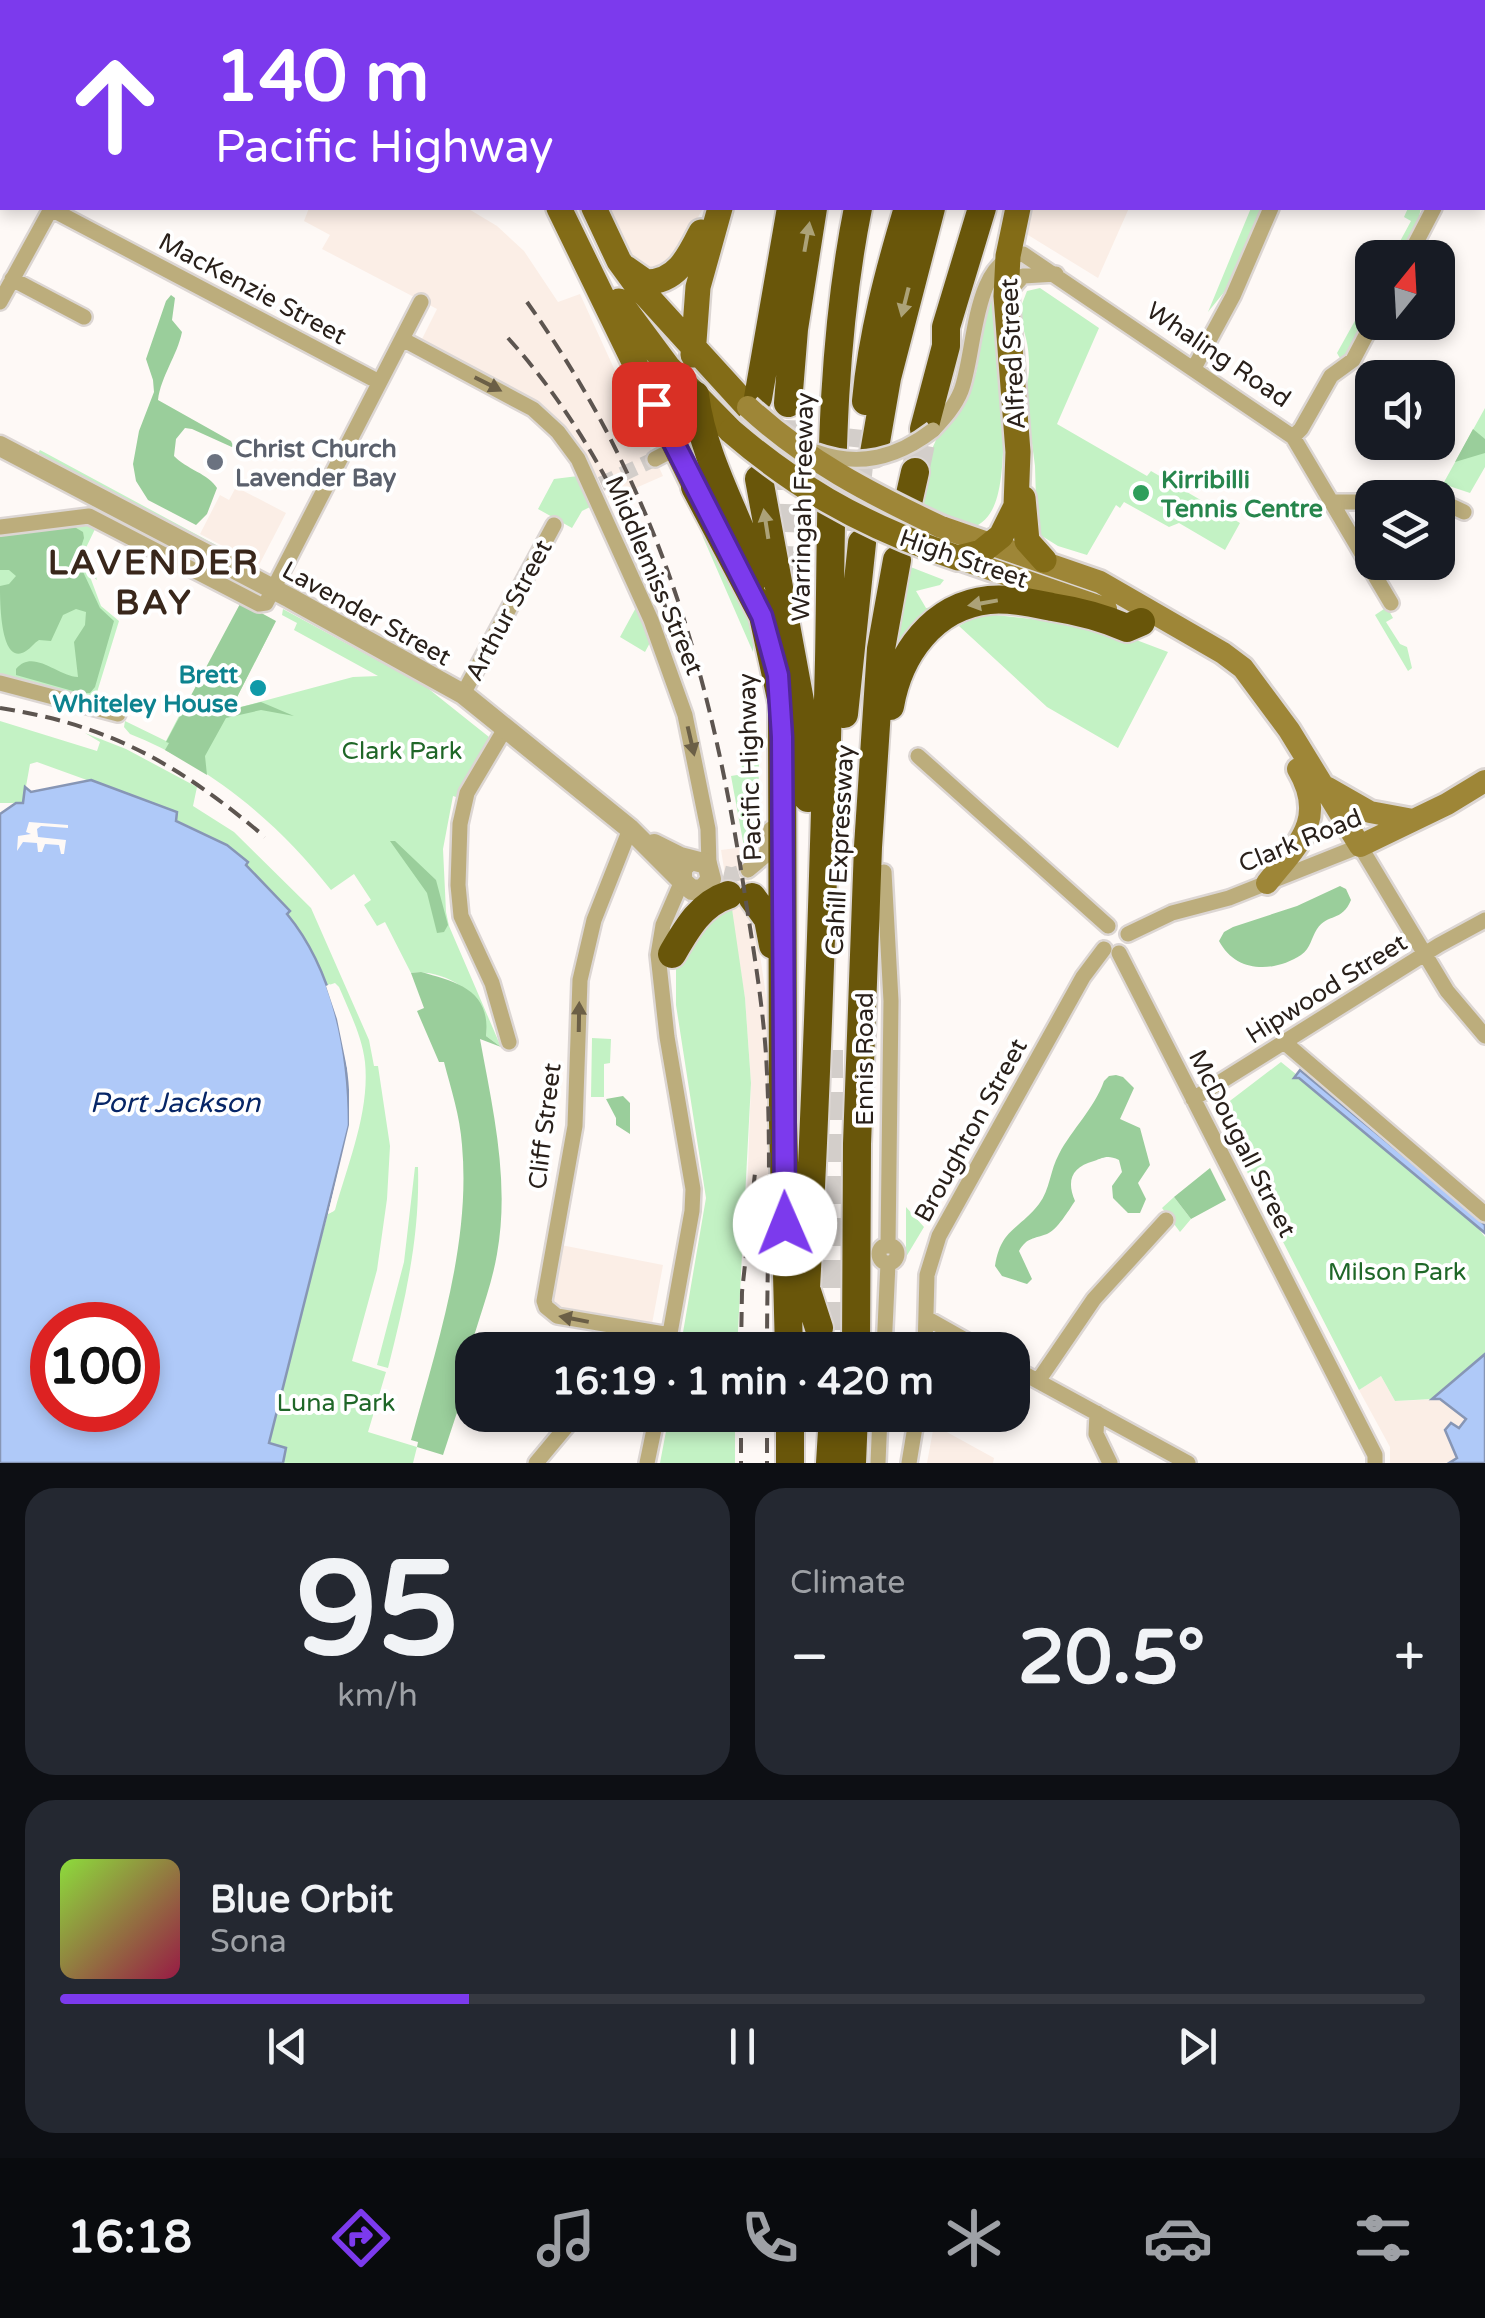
<!DOCTYPE html>
<meta charset="utf-8">
<style>
body{margin:0;font-family:"Varela Round",sans-serif;background:#242831;color:#f1f3f6;height:100vh;display:flex;flex-direction:column;font-size:38px;white-space:nowrap}
*{box-sizing:border-box;margin:0}
p{font-size:32px;color:#9ea1a6}
.icon{flex:none;width:55px;height:55px;fill:none;stroke:currentColor;stroke-width:2;stroke-linecap:round;stroke-linejoin:round}
.map{position:relative;height:1463px;overflow:hidden}
.drawer{display:flex;flex-direction:column;gap:25px;padding:25px;background:#0d0f14;flex:1}
.drawer>*{flex:none}
.hud{position:absolute;left:0px;top:0px;width:1485px;height:210px;box-shadow:0 5px 15px #0003;background:#7c3aed;color:#fff;overflow:hidden}
.needle{width:65px;rotate:18deg}
.tools{position:absolute;left:1355px;top:240px;display:grid;gap:20px}
.tools a{display:grid;place-items:center;width:100px;height:100px;border-radius:20px;background:#171b24;box-shadow:0 5px 15px #0003;font-size:50px}
.speed{position:absolute;left:30px;top:1302px;display:flex;gap:20px;font-size:50px;font-weight:700;text-align:center}
.speed>*{display:grid;place-content:center;width:130px;height:130px;border-radius:50%;background:#171b24;box-shadow:0 5px 15px #0003;line-height:1}
.speed .limit{border:15px solid #d22;background:#fff;color:#111}
.pin{position:absolute;display:grid;place-items:center;width:85px;height:85px;color:#fff;margin:-42px;border-radius:20px;box-shadow:0 5px 15px #0006}
.me{position:absolute;width:110px;margin:-55px;rotate:359deg;stroke-linejoin:round;filter:drop-shadow(0 0 8px #0008)}
.turn{display:flex;align-items:center;gap:35px;height:210px;padding:0 50px;font-size:45px}
.turn .icon{width:130px;height:130px;stroke-width:2.5}
.turn b{display:block;font-size:70px;line-height:85px}
.big{font-size:75px;font-weight:700;line-height:1.1}
.drawer .tile{flex:1;display:flex;flex-direction:column;justify-content:center;gap:15px;min-width:0;padding:0 35px;border-radius:30px;background:#242831}
.drawer .dial{align-items:center;gap:0}
.dial b{font-size:130px;line-height:1}
.song{display:flex;align-items:center;gap:30px}
.cover{width:120px;height:120px;border-radius:15px;background:linear-gradient(135deg,hsl(90 70% 55%),hsl(340 70% 35%))}
.played{height:10px;border-radius:5px;background:linear-gradient(90deg,#7c3aed 30%,#363941 30%)}
.keys{display:flex;justify-content:space-around;direction:ltr}
.heat{display:flex;justify-content:space-between;align-items:center;font-size:55px;direction:ltr}
.drawer .tiles{flex:1;display:grid;gap:25px;grid-template-columns:1fr 1fr}
.tile:last-child{grid-column:span 2}
.trip{position:absolute;left:455px;top:1332px;width:575px;height:100px;border-radius:30px;background:#171b24;box-shadow:0 5px 15px #0003;font-weight:700;line-height:100px;text-align:center}
.tab-bar{display:flex;height:160px;justify-content:space-around;align-items:center;background:#090b0e;color:#9ea1a6}
.tab-bar .icon{width:70px;height:70px}
.tab-bar .on{color:#7c3aed}
.tab-bar b{font-size:45px;color:#f1f3f6}
.map>svg:first-child{display:block}
.built{fill:#fbeee6}
.green{fill:#c3f2c4}
.forest{fill:#9ace9b}
.water{fill:#afc9f8;stroke:#8796b5;stroke-width:2.5;fill-rule:evenodd}
.pier{fill:#fef9f6}
.lines{fill:none;stroke-linecap:round;stroke-linejoin:round}
.minor-tunnel{stroke:#d3ceca;stroke-width:15;stroke-dasharray:15 8;stroke-linecap:butt}
.motorway-tunnel{stroke:#d3ceca;stroke-width:28;stroke-dasharray:28 14;stroke-linecap:butt}
.minor-casing{stroke:#dcd6d3;stroke-width:20}
.tertiary-casing{stroke:#dcd6d3;stroke-width:25}
.secondary-casing{stroke:#dcd6d3;stroke-width:28}
.primary-casing{stroke:#dcd6d3;stroke-width:30}
.motorway-casing{stroke:#dcd6d3;stroke-width:32}
.minor{stroke:#bcad7c;stroke-width:15}
.tertiary{stroke:#bcad7c;stroke-width:20}
.secondary{stroke:#9e8637;stroke-width:22}
.primary{stroke:#836c17;stroke-width:25}
.motorway{stroke:#69560a;stroke-width:28}
.rail{stroke:#5d5550;stroke-width:4;stroke-dasharray:15 8;stroke-linecap:butt}
.minor-bridge-casing{stroke:#dcd6d3;stroke-width:20;stroke-linecap:butt}
.secondary-bridge-casing{stroke:#dcd6d3;stroke-width:28;stroke-linecap:butt}
.primary-bridge-casing{stroke:#dcd6d3;stroke-width:30;stroke-linecap:butt}
.minor-bridge{stroke:#bcad7c;stroke-width:15}
.secondary-bridge{stroke:#9e8637;stroke-width:22}
.primary-bridge{stroke:#836c17;stroke-width:25}
.oneway{fill:#aca278}
.oneway2{fill:#6b5f46}
.route-casing{stroke:#51269a;stroke-width:25}
.route{stroke:#7c3aed;stroke-width:18}
.worship-dot{fill:#6b7280;stroke:#fff;stroke-width:4}
.leisure-dot{fill:#2e9e5b;stroke:#fff;stroke-width:4}
.culture-dot{fill:#0f9aa8;stroke:#fff;stroke-width:4}
.labels{text-anchor:middle;stroke-width:8;stroke-linejoin:round;paint-order:stroke}
.street-label{font-size:25px;fill:#29201a;stroke:#fff}
.worship-label{font-size:25px;font-weight:bold;fill:#5b616d;stroke:#fff;text-anchor:start}
.leisure-label{font-size:25px;font-weight:bold;fill:#27864d;stroke:#fff;text-anchor:start}
.culture-label{font-size:25px;font-weight:bold;fill:#0d838f;stroke:#fff;text-anchor:end}
.park-label{font-size:25px;fill:#1f6728;stroke:#fff}
.water-label{font-size:28px;font-style:italic;fill:#072667;stroke:#fff}
.district-label{font-size:35px;font-weight:bold;letter-spacing:2.5px;fill:#39271b;stroke:#fff}
</style>
<div class="map">
<svg width="1485" height="1463" viewBox="0 0 1485 1463">
<rect width="100%" height="100%" fill="#fef9f6"/>
<path class="built" d="M459 0 460 2 182 1V0Z
M603 0H812L602 2Z
M309 208H467L497 226 524 251 558 302 580 294 663 476 638 487 626 505 615 498 610 500 575 437 541 403 421 341 437 309 322 249 330 235 304 221Z
M602 208H703L675 260 659 272H639Z
M1034 208H1129L1098 278 1028 235 1026 226Z
M236 487 286 513 259 565 200 534 220 495 229 500Z
M744 847 772 1036 773 1226 746 1225 751 1083 745 998 721 850Z
M561 1245 663 1265 652 1324 551 1305Z
M1381 1376 1395 1401 1440 1399 1466 1419 1458 1428 1454 1447 1458 1459 1449 1463H1390V1447L1359 1390Z
M934 1425 994 1458 993 1463H927Z"/>
<path class="green" d="M0 0 82 2H2V124Z
M1251 208H1261L1225 291 1208 312Z
M1408 208H1421L1418 221 1421 223 1402 257 1391 258 1411 221 1404 217Z
M1040 288 1099 328 1057 424 1147 476 1151 471 1240 523 1225 550 1179 523 1169 527 1124 502 1120 508 1116 505 1087 555 1058 546 1037 533 1035 466 1025 390C1033 372 1029 333 1017 317L1027 291Z
M1372 290V312L1347 359 1341 360 1337 353Z
M998 300C999 346 1013 474 992 510 987 520 978 526 969 530L916 506 924 467 936 440 962 406 976 373 988 301Z
M1485 408V467L1470 493 1443 484Z
M40 450 266 572 262 574 38 453Z
M578 476 590 507 582 511 572 528 538 509 554 479Z
M63 512 70 520 96 527 82 556 93 567 97 580 89 574 101 606 119 621 94 702 0 679V520Z
M702 535C721 561 757 621 753 652Z
M908 566 944 580 940 585 916 591 926 608 949 605 889 663Z
M639 602 653 637 645 652 620 637Z
M1387 607 1393 618 1386 622 1400 644 1407 647 1412 668 1408 671 1375 615Z
M283 609 425 686 489 737 456 797 453 796 443 849 446 912 449 926 501 1047 486 1036C490 998 448 968 411 973L385 922 377 926 364 905 371 900 354 874 331 890C278 822 210 766 130 734L124 727 125 721 166 741 181 712 276 621 233 705 237 708 353 677 378 676 294 630 297 623 282 615Z
M987 614 1102 627 1168 652 1118 748 1047 707 959 626 976 616Z
M0 721 97 751 100 742 85 733 126 749 197 787 193 806 234 832 311 908 369 1040 374 1066H378L390 1146 387 1199 377 1270 352 1361 386 1372 368 1432 417 1447 413 1463H283L286 1448 268 1444 291 1346 328 1214 335 1210C348 1163 370 1111 365 1062 362 1036 349 1011 339 987L335 983 326 986 308 945 287 913 289 910 227 845 120 792 37 762 30 764 23 803H0Z
M740 756 759 759 758 830 757 841 750 847H744L731 776 743 774Z
M731 902 745 998 751 1083 737 1350H680L706 1198 676 1005V968L681 949Z
M592 1038 611 1039 610 1063 604 1064V1097H591Z
M1281 1062 1465 1211 1485 1237V1354L1432 1399 1395 1401 1381 1376 1359 1390 1220 1119 1218 1110Z
M415 1167H418C420 1237 405 1301 388 1368L377 1365 404 1262Z
M1174 1197 1191 1219 1180 1232 1162 1208Z
M906 1207 924 1227 906 1257Z
M664 1415H735V1463H660L667 1426 664 1423Z"/>
<path class="forest" d="M171 295 175 298 172 320 182 332C177 356 161 376 158 400L231 441 234 448 192 429 185 428 176 439 174 456C186 469 209 474 217 488L207 514 196 525 148 500 136 481 133 464 139 431 154 392 153 380 146 359 166 301Z
M1473 429 1485 439V453L1455 462Z
M66 522 83 532 84 538 77 559 100 608 114 621 95 687 90 693H80L16 675V669C33 648 57 676 78 677L74 642 85 625 86 612 76 609 63 615 51 641 39 640C34 643 31 648 26 651 0 668 0 600 0 586L9 584 16 576 9 570H0V530Z
M241 602 276 621 233 705 237 708 261 702 294 716 261 710 226 718 205 756 207 775 165 750 169 743 166 742Z
M390 841H395L436 880 448 925 444 932 437 933 427 893Z
M1340 886 1346 889 1351 900C1342 922 1328 913 1317 929 1311 938 1311 948 1301 955 1273 973 1236 973 1219 941L1224 932 1233 927 1297 906Z
M421 972C457 982 491 990 486 1036L501 1047 480 1039C493 1110 510 1181 497 1254 490 1295 473 1330 465 1372L470 1373 443 1455 417 1447 418 1442 411 1440C437 1345 471 1244 462 1145 460 1116 451 1089 444 1062H439L417 1011 424 1008 411 973Z
M1116 1075 1123 1077 1134 1088 1120 1119 1140 1128 1150 1165 1138 1183 1146 1199 1140 1213H1128L1113 1198 1112 1186 1122 1172 1119 1160C1108 1155 1105 1157 1094 1161 1072 1167 1066 1180 1075 1201 1069 1210 1057 1230 1047 1234 1034 1239 1027 1237 1019 1251L1032 1279 1027 1284 1002 1276 995 1266C1001 1228 1019 1230 1039 1204 1050 1190 1050 1170 1059 1154 1072 1129 1094 1109 1104 1081L1109 1076Z
M623 1096 630 1103V1134L616 1125V1118L606 1099Z
M1210 1168 1226 1200 1191 1219 1174 1197Z"/>
<path class="water" d="M91 780 177 812 176 821 227 845 248 862 246 865 290 911 287 914C334 971 349 1053 349 1125L269 1443 286 1448 283 1463H0V814L16 803H23L25 787 31 792ZM52 1325H138V1410H52Z
M1300 1070 1472 1212 1485 1225V1233L1299 1078H1294Z
M1485 1354V1463H1449L1457 1458 1445 1430 1451 1423 1459 1428 1466 1419 1440 1399H1432Z"/>
<path class="pier" d="M29 822 68 825V828L41 826 37 829 38 837 66 840 64 854H61L59 845 45 844 42 852H38L37 843 23 842 17 851 18 836 31 834 26 832Z
M330 984 342 1018 354 1077V1125L334 1211 328 1214 349 1125V1078L337 1019 326 986Z"/>
<g class="lines">
<path class="minor-tunnel" d="M601 484 655 459
M724 873 732 875 748 870"/>
<path class="motorway-tunnel" d="M915 472 924 429
M847 573 863 430
M783 574 788 403
M829 1050 830 1350"/>
<g class="minor-casing">
<path id="minor" d="M1423 0 1429 2
M704 2 706 0
M1309 2 1310 0
M1408 258 1434 208
M12 279 84 317
M1008 293 1023 276 1056 274
M0 302 51 209 379 382
M402 339 533 409 558 432 578 459 651 620 685 715 708 829 709 866
M1194 368 1233 296 1271 208
M933 430C944 418 955 406 961 391 976 352 972 259 1023 254L1293 437 1391 603
M1293 437 1301 429 1331 376 1353 360 1373 322
M655 459 676 448
M1332 502H1372
M1438 505H1449L1464 512
M0 527 89 516 259 604 266 603 421 302
M0 683 118 714
M463 694 554 525
M506 727 467 793 460 824 458 885 461 916 492 983 509 1042
M918 756 1108 926
M630 829 594 920 580 980 575 1126 544 1301 546 1307 557 1316 670 1335
M748 870 766 855 771 829
M884 872 891 1001 888 1246
M1128 934 1172 913 1229 898 1360 846 1447 991 1485 1036
M1119 953 1375 1455V1463
M1284 1042 1485 1214
M1193 1099 1439 945 1485 920
M879 1254a9 9 0 1 1 18 0a9 9 0 1 1-18 0Z
M928 1319 983 1350
M667 1350 692 1211 693 1189 667 1037 658 955 663 925 682 881
M884 1350 888 1263
M925 1350 927 1275 939 1236 1083 977 1104 949
M1012 1367 1188 1463
M1038 1381 1094 1299 1166 1220
M1097 1413 1096 1434 1110 1463
M536 1463 576 1415
M647 1463 657 1415
M878 1463 880 1415
M909 1463 917 1415"/>
</g>
<g class="tertiary-casing">
<path id="tertiary" d="M120 0 125 2
M577 2 578 0
M0 156 2 154
M0 446 290 598 463 694 630 829 681 880
M654 844 680 857 707 864 711 879 703 889 692 890 682 881V868L690 861"/>
</g>
<g class="secondary-casing">
<path id="secondary" d="M156 2 157 0
M941 527 1100 582 1223 653 1243 668 1289 730 1360 846 1447 804 1485 781
M958 558 1106 609
M1328 788 1370 812 1413 820
M1267 883C1297 845 1328 820 1298 769"/>
</g>
<g class="primary-casing">
<path id="primary" d="M480 0 481 2
M507 0 508 2
M823 2 824 0
M1104 2 1105 0
M559 208 695 487
M594 208 619 261 635 283 748 407
M626 268 646 282C677 282 689 256 701 232
M619 301 668 367 731 431
M693 355 698 287 720 208
M1023 498 1027 541 1044 560
M935 550 958 558 981 552 1001 536 1016 506 1018 452 1006 296 1008 256 1018 208"/>
</g>
<g class="motorway-casing">
<path id="motorway" d="M1064 0 1065 2
M857 2 858 0
M880 2 881 0
M909 2 910 0
M954 2 955 0
M984 2 985 0
M695 395C703 459 738 515 758 575
M758 398 791 208
M866 401C872 335 889 271 908 208
M788 403 794 329 813 208
M924 429 946 346V327L982 208
M874 453 887 378 931 208
M759 479 800 701 808 798
M695 487 763 616 782 703 783 1122 789 1350
M908 503 915 472
M890 706C899 654 933 606 989 600 1010 598 1032 603 1052 607 1078 611 1102 617 1127 628L1141 622
M844 714 862 543
M752 897 768 919 773 945
M672 954C686 930 700 904 728 895
M819 1328 806 1288C817 1079 824 870 829 660 832 509 828 357 858 208
M856 1350 857 1144 868 847 881 649 897 560
M790 1415V1463
M830 1463 833 1415
M852 1463 854 1415"/>
</g>
<use href="#minor" class="minor"/>
<use href="#tertiary" class="tertiary"/>
<use href="#secondary" class="secondary"/>
<use href="#primary" class="primary"/>
<use href="#motorway" class="motorway"/>
<path class="rail" d="M527 302C654 480 708 663 742 876 751 936 762 995 766 1055 772 1153 767 1252 767 1350
M508 338C585 423 637 530 677 637
M0 708C111 725 181 766 265 837
M741 1350 742 1292 755 1173
M741 1415V1463
M767 1415V1463"/>
<g class="minor-bridge-casing">
<path id="minor-bridge" d="M816 452C860 468 898 457 933 430"/>
</g>
<g class="secondary-bridge-casing">
<path id="secondary-bridge" d="M748 407C805 460 871 494 941 527"/>
</g>
<g class="primary-bridge-casing">
<path id="primary-bridge" d="M731 431C795 486 856 521 935 550"/>
</g>
<use href="#minor-bridge" class="minor-bridge"/>
<use href="#secondary-bridge" class="secondary-bridge"/>
<use href="#primary-bridge" class="primary-bridge"/>
</g>
<defs><path id="oneway-solid" d="M-6-.8H1V-3.2L6.5 0L1 3.2V.8H-6Z" transform="scale(2.5)"/></defs>
<g class="oneway">
<use href="#oneway-solid" transform="translate(807 237) rotate(-80)"/>
<use href="#oneway-solid" transform="translate(905 302) rotate(104)"/>
<use href="#oneway-solid" transform="translate(766 524) rotate(-99)"/>
<use href="#oneway-solid" transform="translate(983 603) rotate(170)"/>
</g>
<g class="oneway2">
<use href="#oneway-solid" transform="translate(488 384) rotate(27)"/>
<use href="#oneway-solid" transform="translate(691 741) rotate(77)"/>
<use href="#oneway-solid" transform="translate(579 1017) rotate(-89)"/>
<use href="#oneway-solid" transform="translate(574 1319) rotate(-169)"/>
</g>
<g class="lines">
<g class="route-casing">
<path id="route" d="M654 404 762 616 778 675 782 737 785 1224"/>
</g>
<use href="#route" class="route"/>
</g>
<circle class="worship-dot" cx="215" cy="462" r="10"/>
<circle class="leisure-dot" cx="1141" cy="493" r="10"/>
<circle class="culture-dot" cx="258" cy="688" r="10"/>
<g class="labels">
<g class="street-label">
<text transform="translate(253 288) rotate(28)" y="9">MacKenzie Street</text>
<text transform="translate(1012 354) rotate(-93)" y="9">Alfred Street</text>
<text transform="translate(1219 354) rotate(34)" y="9">Whaling Road</text>
<text transform="translate(802 507) rotate(-89)" y="9">Warringah Freeway</text>
<text transform="translate(964 558) rotate(19)" y="9">High Street</text>
<text transform="translate(655 575) rotate(67)" y="9">Middlemiss Street</text>
<text transform="translate(508 610) rotate(-62)" y="9">Arthur Street</text>
<text transform="translate(367 613) rotate(29)" y="9">Lavender Street</text>
<text transform="translate(749 767) rotate(-92)" y="9">Pacific Highway</text>
<text transform="translate(1300 840) rotate(-22)" y="9">Clark Road</text>
<text transform="translate(839 850) rotate(-87)" y="9">Cahill Expressway</text>
<text transform="translate(1326 988) rotate(-32)" y="9">Hipwood Street</text>
<text transform="translate(864 1059) rotate(-90)" y="9">Ennis Road</text>
<text transform="translate(544 1126) rotate(-83)" y="9">Cliff Street</text>
<text transform="translate(970 1130) rotate(-61)" y="9">Broughton Street</text>
<text transform="translate(1243 1143) rotate(63)" y="9">McDougall Street</text>
</g>
<g class="worship-label">
<text x="235" y="457">Christ Church<tspan x="235" dy="29">Lavender Bay</tspan></text>
</g>
<g class="leisure-label">
<text x="1161" y="488">Kirribilli<tspan x="1161" dy="29">Tennis Centre</tspan></text>
</g>
<g class="culture-label">
<text x="238" y="683">Brett<tspan x="238" dy="29">Whiteley House</tspan></text>
</g>
<g class="park-label">
<text x="402" y="759">Clark Park</text>
<text x="1397" y="1280">Milson Park</text>
<text x="336" y="1411">Luna Park</text>
</g>
<g class="water-label">
<text x="175" y="1112">Port Jackson</text>
</g>
<g class="district-label">
<text x="154" y="574">LAVENDER<tspan x="154" dy="40">BAY</tspan></text>
</g>
</g>
</svg>
<div class="tools">
<a><svg class="needle" viewBox="-14 -14 28 28"><path d="M0-13l5 13h-10z" fill="#e53935"/><path d="M0 13l5-13h-10z" fill="#9ea1a6"/></svg></a>
<a><svg class="icon" aria-label="sound" viewBox="0 0 24 24"><path d="M4 9h4l5-4v14l-5-4H4zM17 9q2 3 0 6"/></svg></a>
<a><svg class="icon" aria-label="layers" viewBox="0 0 24 24"><path d="M12 4l9 5-9 5-9-5zM3 14l9 5 9-5"/></svg></a>
</div>
<div class="speed"><div class="limit">100</div></div>
<div class="pin" style="left:654px;top:404px;background:#d93025"><svg class="icon" aria-label="arrive" viewBox="0 0 24 24"><path d="M6 21V4h12l-3 4 3 4H6"/></svg></div>
<svg class="me" style="left:785px;top:1224px" viewBox="-20 -20 40 40"><circle r="19" fill="#fff"/><path d="M0-13L10 11 0 6-10 11z" fill="#7c3aed"/></svg>
<div class="trip">16:19 · 1 min · 420 m</div>
<div class="hud">
<div class="turn"><svg class="icon" aria-label="ahead" viewBox="0 0 24 24"><path d="M12 20V5M6 11l6-6 6 6"/></svg><div><b>140 m</b>Pacific Highway</div></div>
</div>
</div>
<section class="drawer">
<div class="tiles">
<div class="tile dial"><b>95</b><p>km/h</p></div>
<div class="tile"><p>Climate</p>
<div class="heat"><a>−</a><b class="big">20.5°</b><a>+</a></div>
</div>
<div class="tile">
<div class="song"><i class="cover"></i><div><b>Blue Orbit</b><p>Sona</p></div></div>
<div class="played"></div>
<div class="keys"><svg class="icon" aria-label="previous" viewBox="0 0 24 24"><path d="M18 5L8 12l10 7zM5 5v14"/></svg><svg class="icon" aria-label="pause" viewBox="0 0 24 24"><path d="M8 5v14M16 5v14"/></svg><svg class="icon" aria-label="next" viewBox="0 0 24 24"><path d="M6 5l10 7-10 7zM19 5v14"/></svg></div>
</div>
</div>
</section>
<nav class="tab-bar">
<b>16:18</b>
<svg class="icon on" aria-label="directions" viewBox="0 0 24 24"><path d="M12 3l9 9-9 9-9-9zM9 14v-3h6M13 9l2 2-2 2"/></svg>
<svg class="icon" aria-label="music" viewBox="0 0 24 24"><path d="M9 18V5l10-2v13"/><circle cx="6" cy="18" r="3"/><circle cx="16" cy="16" r="3"/></svg>
<svg class="icon" aria-label="phone" viewBox="0 0 24 24"><path d="M5 4h4l2 5-3 2q2 4 5 5l2-3 5 2v4C11 20 4 13 5 4z"/></svg>
<svg class="icon" aria-label="climate" viewBox="0 0 24 24"><path d="M12 3v18M4 7l16 10M4 17L20 7"/></svg>
<svg class="icon" aria-label="car" viewBox="0 0 24 24"><path d="M5 17H2v-5l4-1 3-4h7l3 4 3 1v5h-3M9 17h6M6 11h13"/><circle cx="7" cy="17" r="2"/><circle cx="17" cy="17" r="2"/></svg>
<svg class="icon" aria-label="filters" viewBox="0 0 24 24"><path d="M4 7h16M4 17h16"/><circle cx="9" cy="7" r="2"/><circle cx="15" cy="17" r="2"/></svg>
</nav>
